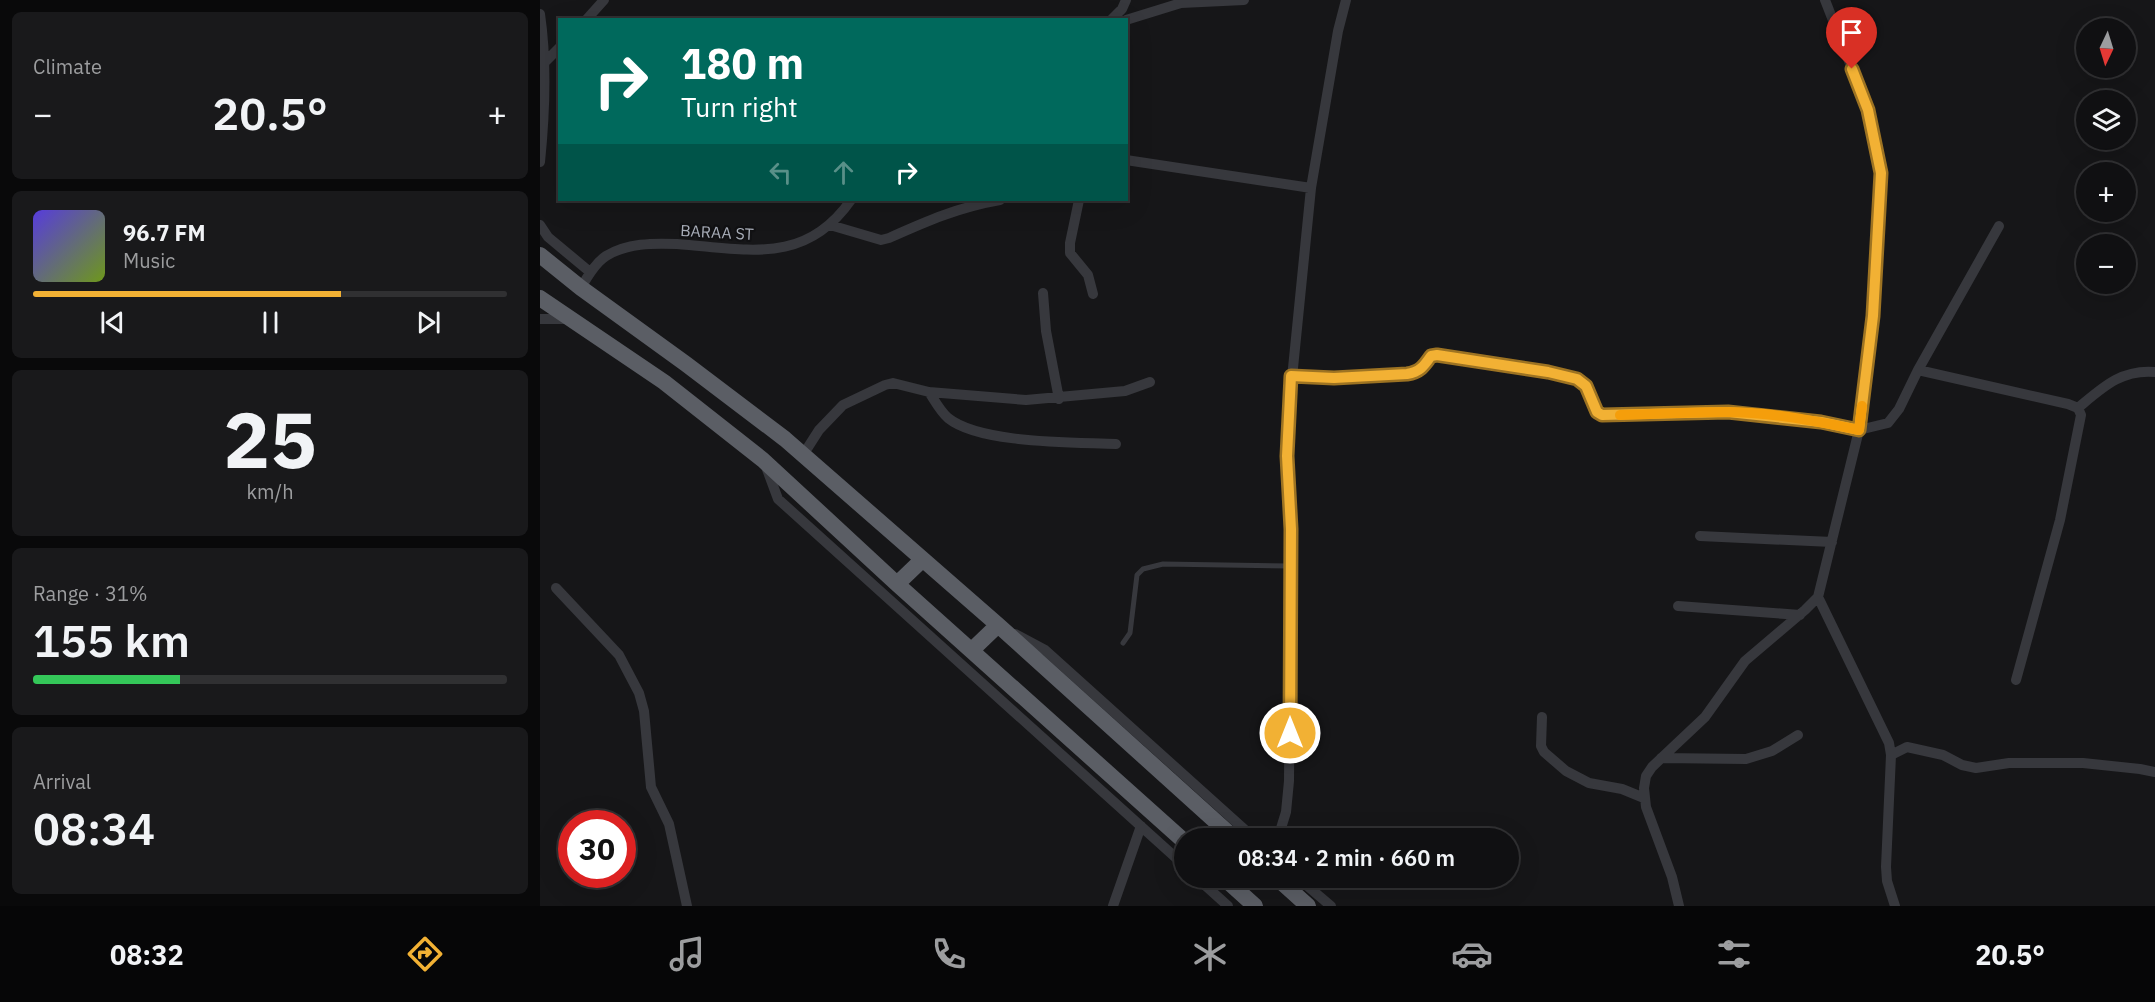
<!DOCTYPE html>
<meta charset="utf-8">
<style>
body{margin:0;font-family:"IBM Plex Sans",sans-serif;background:#19191b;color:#f1f3f6;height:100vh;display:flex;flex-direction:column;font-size:22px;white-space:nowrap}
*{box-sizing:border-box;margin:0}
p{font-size:20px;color:#9c9d9f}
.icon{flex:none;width:33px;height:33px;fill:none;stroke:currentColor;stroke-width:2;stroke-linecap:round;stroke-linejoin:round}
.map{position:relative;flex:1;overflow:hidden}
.drawer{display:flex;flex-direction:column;gap:12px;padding:12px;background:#09090a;width:540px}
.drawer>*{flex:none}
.top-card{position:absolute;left:18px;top:18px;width:570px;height:183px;border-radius:0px;box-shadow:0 6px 24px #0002,0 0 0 2px #303032;background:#00695c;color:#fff;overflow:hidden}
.needle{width:39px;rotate:184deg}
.fabs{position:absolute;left:1536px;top:18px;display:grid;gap:12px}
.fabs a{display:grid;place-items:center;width:60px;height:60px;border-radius:50%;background:#101012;box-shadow:0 6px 24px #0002,0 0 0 2px #303032;font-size:30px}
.speed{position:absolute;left:18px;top:810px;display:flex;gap:12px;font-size:30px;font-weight:700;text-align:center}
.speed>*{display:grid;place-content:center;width:78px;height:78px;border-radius:50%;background:#101012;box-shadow:0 6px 24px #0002,0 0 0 2px #303032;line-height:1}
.speed .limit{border:9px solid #d22;background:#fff;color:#111}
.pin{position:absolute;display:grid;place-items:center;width:51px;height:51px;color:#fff;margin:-62px -26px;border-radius:50% 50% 50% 0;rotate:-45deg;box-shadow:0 0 6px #0007}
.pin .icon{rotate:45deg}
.me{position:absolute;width:66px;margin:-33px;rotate:0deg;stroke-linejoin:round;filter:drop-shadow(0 0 4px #0008)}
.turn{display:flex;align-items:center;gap:21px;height:126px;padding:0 24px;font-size:27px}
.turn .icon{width:78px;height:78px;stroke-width:2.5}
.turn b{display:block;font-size:42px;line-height:51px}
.lanes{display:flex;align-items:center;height:57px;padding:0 24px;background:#0003;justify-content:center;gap:30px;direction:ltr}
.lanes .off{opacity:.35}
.big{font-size:45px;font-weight:600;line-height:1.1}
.drawer .widget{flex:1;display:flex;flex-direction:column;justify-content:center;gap:9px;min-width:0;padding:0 21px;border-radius:9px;background:#19191b}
.drawer .dial{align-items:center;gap:0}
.dial b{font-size:78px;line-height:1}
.song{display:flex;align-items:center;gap:18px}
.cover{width:72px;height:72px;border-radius:9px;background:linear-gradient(135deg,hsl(250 70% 55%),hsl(80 70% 35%))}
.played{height:6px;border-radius:3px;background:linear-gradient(90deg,#f2b134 65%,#303032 65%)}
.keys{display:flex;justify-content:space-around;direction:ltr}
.heat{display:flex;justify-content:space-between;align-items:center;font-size:33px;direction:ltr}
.charge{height:9px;border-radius:4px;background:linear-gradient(90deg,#34c759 31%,#303032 0)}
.trip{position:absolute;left:634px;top:828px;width:345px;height:60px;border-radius:30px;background:#101012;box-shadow:0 6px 24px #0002,0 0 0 2px #303032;font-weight:600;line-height:60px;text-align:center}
.menu{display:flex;height:96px;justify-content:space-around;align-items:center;background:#060607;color:#9c9d9f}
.menu .icon{width:42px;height:42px}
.menu .active{color:#f2b134}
.menu b{font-size:27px;color:#f1f3f6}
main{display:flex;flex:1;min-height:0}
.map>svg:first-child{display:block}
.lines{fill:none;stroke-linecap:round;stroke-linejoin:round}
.service{stroke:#37383d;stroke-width:5}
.minor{stroke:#37383d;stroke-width:10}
.trunk{stroke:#5b5e65;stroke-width:16}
.route-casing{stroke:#9d7322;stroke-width:15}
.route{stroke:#f2b134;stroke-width:10}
.slow{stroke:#f59e0b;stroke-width:10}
.labels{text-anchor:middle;stroke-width:4.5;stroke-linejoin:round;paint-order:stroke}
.street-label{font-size:16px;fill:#a8adb8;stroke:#111113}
</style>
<main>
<section class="drawer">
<div class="widget"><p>Climate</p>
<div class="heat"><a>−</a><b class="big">20.5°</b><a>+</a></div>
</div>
<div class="widget">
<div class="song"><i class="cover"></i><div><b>96.7 FM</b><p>Music</p></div></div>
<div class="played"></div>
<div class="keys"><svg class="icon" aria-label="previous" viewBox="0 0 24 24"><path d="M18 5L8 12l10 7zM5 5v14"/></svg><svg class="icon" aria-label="pause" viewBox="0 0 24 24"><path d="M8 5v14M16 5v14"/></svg><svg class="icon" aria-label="next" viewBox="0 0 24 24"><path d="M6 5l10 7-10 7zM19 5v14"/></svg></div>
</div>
<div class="widget dial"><b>25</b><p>km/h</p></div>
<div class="widget"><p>Range · 31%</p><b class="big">155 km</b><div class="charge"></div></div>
<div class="widget"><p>Arrival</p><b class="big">08:34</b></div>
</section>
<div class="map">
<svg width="1615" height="906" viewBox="0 0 1615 906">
<rect width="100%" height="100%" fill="#161618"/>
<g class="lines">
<path class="service" d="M583 643 590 633 597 575 603 569 623 564 751 566"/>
<path class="minor" d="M0 14C7 62 5 113 0 162
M46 20 64 0
M571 20 582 9 586 0
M586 20 641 3 704 0
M4 63 20 47
M586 160 771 188
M539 200 530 243V253L548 275 553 294
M0 225 8 237 50 272
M290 225 341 240 349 238C387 221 419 207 460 200
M41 288C47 277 55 263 66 256 87 243 113 243 137 244 207 249 265 266 311 200
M503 293 506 331 519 399
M0 319H28
M1378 370 1528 404 1538 408 1541 415 1520 520 1476 680
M751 376 794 378 867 374C880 372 884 366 891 356L897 355 1008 372 1037 379 1046 386 1057 412 1062 415 1188 412 1281 422 1319 430 1348 423 1359 409 1378 370 1459 226
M389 392C395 401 400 411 408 418 440 444 535 442 576 444
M1538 408C1562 388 1581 369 1615 372
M263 455 279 430 303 405 345 385 353 383 389 392 486 400 585 391 610 382
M225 464 238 499 645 866
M1160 536 1292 542
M16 588 79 655 99 693 104 711 111 787 129 824 147 906
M1278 597 1349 743 1351 755 1346 867 1347 881 1355 906
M1138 606 1260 615
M475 634 505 650 714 838
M1002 717 1001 746 1004 752 1026 771 1049 783 1082 789 1104 798
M1351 755 1367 747 1403 755 1422 765 1436 768 1469 763H1543L1600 769 1615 772
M1121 758 1206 759 1232 751 1258 735
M738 838 746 812 749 781 751 529 747 456 748 418 771 188 798 31 806 0
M657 878 688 906
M758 878 791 906
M573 906 601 826
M1139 906 1132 877 1106 807 1104 788 1106 776 1112 767 1165 717 1205 661 1265 610 1278 597 1319 430 1333 316 1341 173 1335 135 1328 110 1285 0"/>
<path class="trunk" d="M0 255 41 288 146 364 245 439 458 625 694 838
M0 298 124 382 223 460 357 584 645 842
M357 584 382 560
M432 650 458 625
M684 878 715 906
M737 878 768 906"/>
</g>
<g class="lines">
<g class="route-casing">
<path id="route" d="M750 733 751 529 747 456 751 376 794 378 867 374C880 372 884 366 891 356L897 355 1008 372 1037 379 1046 386 1057 412 1062 415 1188 412 1281 422 1319 430 1333 316 1341 173 1328 110 1312 69"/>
</g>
<use href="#route" class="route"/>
<path class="slow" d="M1080 415C1115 414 1151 412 1186 412 1231 412 1276 421 1319 430L1322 406"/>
</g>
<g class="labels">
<g class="street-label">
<text transform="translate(177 232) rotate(3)" y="6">BARAA ST</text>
</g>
</g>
</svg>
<div class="fabs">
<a><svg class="needle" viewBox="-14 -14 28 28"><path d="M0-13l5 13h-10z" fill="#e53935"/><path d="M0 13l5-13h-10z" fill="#9c9d9f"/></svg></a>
<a><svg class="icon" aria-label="layers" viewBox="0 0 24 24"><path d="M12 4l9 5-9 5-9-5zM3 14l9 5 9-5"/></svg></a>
<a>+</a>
<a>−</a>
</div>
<div class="speed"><div class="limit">30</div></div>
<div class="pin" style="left:1312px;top:69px;background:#d93025"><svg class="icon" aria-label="arrive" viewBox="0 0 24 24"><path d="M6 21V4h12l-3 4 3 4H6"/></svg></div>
<svg class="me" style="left:750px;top:733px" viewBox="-20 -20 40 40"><circle r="17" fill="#f2b134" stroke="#fff" stroke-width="3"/><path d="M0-11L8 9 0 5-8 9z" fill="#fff"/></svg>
<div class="trip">08:34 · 2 min · 660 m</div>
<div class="top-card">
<div class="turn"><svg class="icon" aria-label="right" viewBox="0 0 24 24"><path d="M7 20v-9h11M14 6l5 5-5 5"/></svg><div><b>180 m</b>Turn right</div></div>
<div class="lanes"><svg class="icon off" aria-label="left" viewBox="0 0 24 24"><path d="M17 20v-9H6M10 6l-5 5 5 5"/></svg><svg class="icon off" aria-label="ahead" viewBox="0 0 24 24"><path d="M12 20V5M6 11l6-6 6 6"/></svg><svg class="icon" aria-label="right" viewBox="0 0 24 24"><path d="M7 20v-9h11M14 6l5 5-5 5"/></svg></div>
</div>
</div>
</main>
<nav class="menu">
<b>08:32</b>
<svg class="icon active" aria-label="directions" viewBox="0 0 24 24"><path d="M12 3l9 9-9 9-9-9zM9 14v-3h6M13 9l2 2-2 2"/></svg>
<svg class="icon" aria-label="music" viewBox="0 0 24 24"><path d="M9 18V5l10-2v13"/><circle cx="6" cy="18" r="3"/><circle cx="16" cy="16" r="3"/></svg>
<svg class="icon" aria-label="phone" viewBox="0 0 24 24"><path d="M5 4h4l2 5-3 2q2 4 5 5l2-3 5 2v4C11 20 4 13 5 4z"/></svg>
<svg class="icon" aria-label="climate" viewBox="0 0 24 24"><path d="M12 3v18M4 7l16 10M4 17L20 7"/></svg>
<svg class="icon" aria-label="car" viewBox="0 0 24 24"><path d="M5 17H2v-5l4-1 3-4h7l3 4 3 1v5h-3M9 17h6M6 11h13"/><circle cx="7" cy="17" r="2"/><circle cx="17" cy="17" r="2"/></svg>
<svg class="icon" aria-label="filters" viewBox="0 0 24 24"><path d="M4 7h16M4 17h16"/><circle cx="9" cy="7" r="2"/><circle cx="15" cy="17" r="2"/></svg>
<b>20.5°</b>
</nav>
